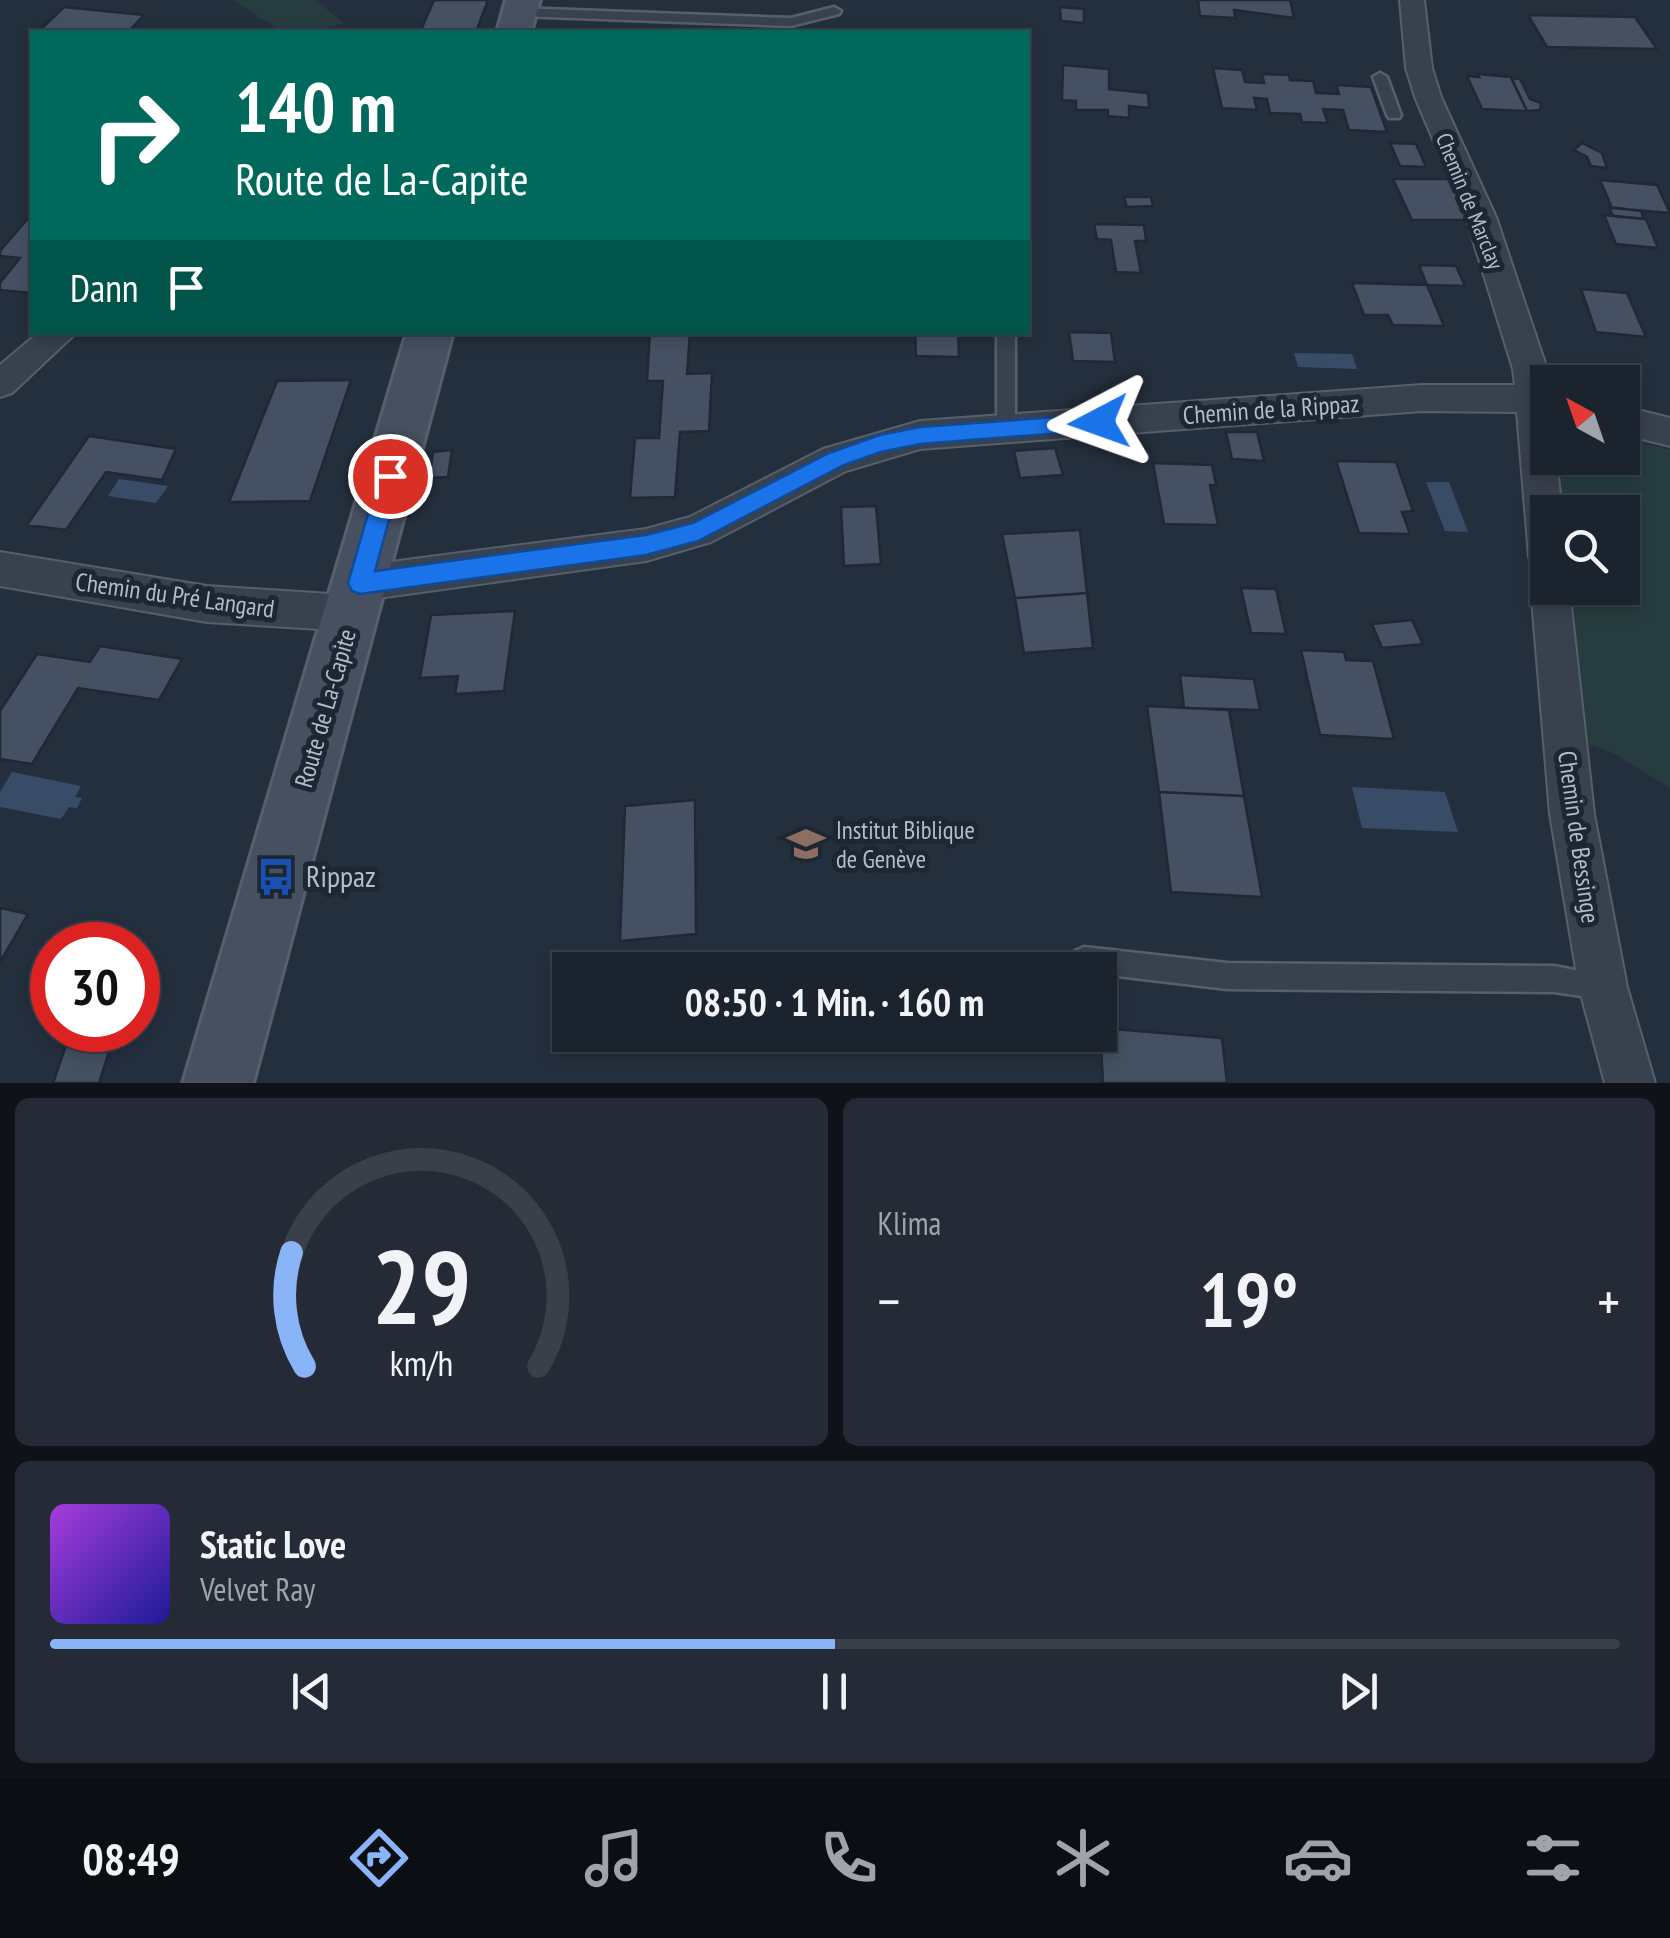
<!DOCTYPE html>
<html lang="de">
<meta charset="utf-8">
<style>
body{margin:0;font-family:"PT Sans Narrow",sans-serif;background:#242b36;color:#f1f3f6;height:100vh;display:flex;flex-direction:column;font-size:38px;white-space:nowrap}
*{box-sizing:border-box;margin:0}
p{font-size:32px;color:#a0a4aa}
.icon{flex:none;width:55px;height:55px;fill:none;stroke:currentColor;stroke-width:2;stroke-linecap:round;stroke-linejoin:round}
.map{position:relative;height:1083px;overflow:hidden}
.drawer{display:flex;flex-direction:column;gap:15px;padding:15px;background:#0f1319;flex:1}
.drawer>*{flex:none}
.hud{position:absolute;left:30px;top:30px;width:1000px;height:305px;border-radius:0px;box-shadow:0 5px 15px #0003,0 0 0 2px #39404a;background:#00695c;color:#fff;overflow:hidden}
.needle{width:65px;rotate:320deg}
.fabs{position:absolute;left:1530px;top:365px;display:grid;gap:20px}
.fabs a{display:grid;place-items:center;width:110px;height:110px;border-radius:0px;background:#1b232e;box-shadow:0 5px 15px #0003,0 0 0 2px #39404a;font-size:50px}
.speed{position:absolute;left:30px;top:922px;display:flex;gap:20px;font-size:50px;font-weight:700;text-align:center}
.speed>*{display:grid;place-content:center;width:130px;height:130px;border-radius:50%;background:#1b232e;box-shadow:0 5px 15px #0003,0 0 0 2px #39404a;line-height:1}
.speed .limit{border:15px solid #d22;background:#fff;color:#111}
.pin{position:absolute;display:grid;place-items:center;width:85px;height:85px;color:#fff;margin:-42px;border:5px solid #fff;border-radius:50%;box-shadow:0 2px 10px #0007}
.me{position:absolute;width:110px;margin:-55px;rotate:266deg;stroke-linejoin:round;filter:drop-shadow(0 0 8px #0008)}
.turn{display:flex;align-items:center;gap:35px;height:210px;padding:0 40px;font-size:45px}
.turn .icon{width:130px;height:130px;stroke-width:2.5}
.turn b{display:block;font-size:70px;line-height:85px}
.then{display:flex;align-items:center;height:95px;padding:0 40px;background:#0003;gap:20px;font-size:38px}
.big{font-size:75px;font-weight:600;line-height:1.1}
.drawer .card{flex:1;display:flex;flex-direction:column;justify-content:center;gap:15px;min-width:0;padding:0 35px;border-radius:15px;background:#242b36}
.drawer .dial{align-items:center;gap:0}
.dial svg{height:260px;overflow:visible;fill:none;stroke:#39404a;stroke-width:7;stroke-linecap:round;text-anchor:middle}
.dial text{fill:#f1f3f6;stroke:none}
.song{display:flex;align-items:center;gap:30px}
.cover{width:120px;height:120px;border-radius:15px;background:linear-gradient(135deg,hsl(280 70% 55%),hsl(240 70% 35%))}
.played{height:10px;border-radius:5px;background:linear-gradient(90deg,#8ab4f8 50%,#39404a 50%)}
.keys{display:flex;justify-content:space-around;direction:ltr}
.heat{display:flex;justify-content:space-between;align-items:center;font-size:55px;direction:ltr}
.drawer .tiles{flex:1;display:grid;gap:15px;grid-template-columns:1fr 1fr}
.card:last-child{grid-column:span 2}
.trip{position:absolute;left:552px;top:952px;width:565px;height:100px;border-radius:0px;background:#1b232e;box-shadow:0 5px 15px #0003,0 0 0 2px #39404a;font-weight:600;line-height:100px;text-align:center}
.menu{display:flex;height:160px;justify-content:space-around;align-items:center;background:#0b0e12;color:#a0a4aa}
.menu .icon{width:70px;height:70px}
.menu .selected{color:#8ab4f8}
.menu b{font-size:45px;color:#f1f3f6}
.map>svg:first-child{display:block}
.green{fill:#263c3f}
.water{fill:#394c67}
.building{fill:#455162;stroke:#1f2835;stroke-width:2.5}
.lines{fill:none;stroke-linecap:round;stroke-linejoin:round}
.lane-casing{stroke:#565f6c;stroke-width:5}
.street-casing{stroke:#565f6c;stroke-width:4}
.secondary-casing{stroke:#565f6c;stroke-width:6}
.lane{fill:#38414e;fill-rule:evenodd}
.street{fill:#38414e;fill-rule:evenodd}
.secondary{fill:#465061;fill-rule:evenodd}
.route{fill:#1a73e8;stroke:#114b97;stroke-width:2.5}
.labels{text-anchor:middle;stroke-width:10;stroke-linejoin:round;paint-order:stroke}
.far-street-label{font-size:22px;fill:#b4bcc9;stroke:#1d2633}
.street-label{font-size:25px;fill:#b4bcc9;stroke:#1d2633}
.poi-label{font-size:25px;fill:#b4bcc9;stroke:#1d2633;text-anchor:start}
.near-poi-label{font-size:30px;fill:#b4bcc9;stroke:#1d2633;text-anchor:start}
</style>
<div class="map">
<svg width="1670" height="1083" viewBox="0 0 1670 1083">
<rect width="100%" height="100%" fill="#242f3e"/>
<path class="green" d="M234 0H316L344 24C282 38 285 35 234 0Z
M1623 440 1670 449V788L1613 753 1585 743 1570 588H1622V512H1563L1557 458H1622Z"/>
<path class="water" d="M1294 353 1352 354 1357 369 1298 367Z
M119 479 168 486 156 503 108 496Z
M1426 482H1449L1468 532 1445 531Z
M12 772 81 786 75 797 82 798 77 808 69 807 61 819 0 807V792Z
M1352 787 1445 792 1458 832 1362 828Z"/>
<path class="building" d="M434 0H488L476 32H420Z
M1198 0H1290L1294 18 1234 10 1235 18 1200 16Z
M64 7 144 15 128 32H38Z
M1060 7 1084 9V23L1061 21Z
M1528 15 1635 17 1657 49 1547 47Z
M1063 65 1109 69V89L1148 93 1149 108 1129 106V118L1108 116V110H1076V101L1062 100Z
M1213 68 1242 70 1245 82 1264 83 1262 74 1289 75 1290 80 1313 81 1316 93 1339 94 1336 85 1371 87 1387 132 1349 130 1343 110 1323 109 1328 123 1302 122 1300 114 1270 113 1267 99 1254 98 1257 110 1222 108Z
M1477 74 1511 77 1527 111 1482 109 1467 76 1479 77Z
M1511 78 1520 79 1530 99 1541 103 1540 110 1527 111Z
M1390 143 1416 144 1426 167 1400 166Z
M1582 143 1602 153 1607 168 1591 166 1587 157 1574 150Z
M1393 179H1448L1469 220H1412Z
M1600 180 1657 185 1670 213 1612 208Z
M1124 197H1151L1153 206 1127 207Z
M1609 207 1641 211 1644 219 1613 216Z
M31 215 32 293 0 290V283L20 258 0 256V251Z
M1604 215 1646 219 1658 248 1616 244Z
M1094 224 1144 225 1146 241H1135L1141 273 1116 272 1111 240 1097 239Z
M1419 265 1456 266 1465 286 1427 285Z
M1352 283 1427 285 1444 326 1393 325 1388 315H1364Z
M1581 289 1627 293 1646 337 1596 332Z
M650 332H690L687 374 712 373 709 431 680 432 675 497 630 498 635 438H659L663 381H647Z
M915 332H958L959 357 916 356Z
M1069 332 1111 333 1115 362 1073 361Z
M351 380 310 501 229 502 277 381Z
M1226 432H1257L1264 461 1232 459Z
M89 436 176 449 162 480 106 472 66 530 27 525Z
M1055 448 1063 475 1020 478 1014 451Z
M452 450 448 477 429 478 433 452Z
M1336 461 1396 462 1413 511 1402 512 1410 534 1359 533Z
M1153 463 1212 465 1216 485H1210L1218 525 1164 524Z
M876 506 881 564 844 566 841 507Z
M1080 530 1087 593 1015 598 1002 534Z
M1241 588 1276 589 1286 634 1251 633Z
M1087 593 1093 648 1024 653 1015 598Z
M515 611 504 691 455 694 458 676 420 678 431 615Z
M1412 620 1423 644 1382 648 1372 624Z
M100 646 182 659 159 700 78 688 32 764 0 759V711L37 654 90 662Z
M1301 650 1344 652 1346 660 1373 661 1394 739 1320 735Z
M1180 675 1254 679 1260 710 1184 708Z
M1147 706 1229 710 1244 796 1159 792Z
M1159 792 1244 796 1262 897 1171 892Z
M695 800 696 934 620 941 625 806Z
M0 908 28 914 0 962Z
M1100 1028 1222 1038 1227 1083H1103Z
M116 1030 99 1083H53L71 1031Z"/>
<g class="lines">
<g class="lane-casing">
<path id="lane" d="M834 7 841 11 839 14 791 26 519 16 512 12 519 8 791 18Z
M1380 73 1387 77 1401 115 1399 118H1389L1387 115 1373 77Z
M997 332H1015V429L1006 436 997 429Z
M1084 947 1227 963 1554 966 1611 977 1615 986 1611 995 1602 999 1554 992 1227 989 1100 974V970H1078L1071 960 1075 951Z"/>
</g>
<g class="street-casing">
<path id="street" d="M1400 0H1424L1432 68 1441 97 1496 217 1547 369 1548 458H1556L1562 512H1548V588H1569L1594 814 1627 987 1655 1083H1605L1579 987 1550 814 1531 588 1536 576 1545 573 1535 569 1529 557 1517 412 1422 411 920 449 846 471 711 542 646 561 364 600 372 613 366 626 352 631 207 622 0 586V552L207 586 346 595 341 583 346 571 360 566 646 529 690 517 823 449 920 421 1422 385H1515L1513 369 1466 217 1415 97 1406 68Z
M39 332H77L12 393 0 397V365Z
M1622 406 1670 418V446L1622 434Z"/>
</g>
<g class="secondary-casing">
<path id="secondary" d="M506 0H540L531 32H497Z
M407 332H453L253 1083H183Z"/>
</g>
<use href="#lane" class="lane"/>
<use href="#street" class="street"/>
<use href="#secondary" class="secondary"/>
</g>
<path class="route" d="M1099 414 1109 422 1099 430 920 444 881 452 844 465 698 541 646 555 360 594 352 591 348 583 379 476 390 467 401 476 375 571 646 535 693 523 829 453 880 435 920 427Z"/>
<defs>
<g id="university-bare" transform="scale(3)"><path d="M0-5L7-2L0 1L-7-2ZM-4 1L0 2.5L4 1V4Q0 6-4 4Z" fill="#8d6e63" stroke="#1d2633" stroke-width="2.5" paint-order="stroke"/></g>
<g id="bus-bare" transform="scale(3)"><path d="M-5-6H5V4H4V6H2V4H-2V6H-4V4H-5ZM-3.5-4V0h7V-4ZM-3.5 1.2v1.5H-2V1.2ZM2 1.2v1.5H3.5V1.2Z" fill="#1a4fb4" stroke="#1d2633" stroke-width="2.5" paint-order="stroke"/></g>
</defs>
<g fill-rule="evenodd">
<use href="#university-bare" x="806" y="844"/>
<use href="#bus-bare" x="276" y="877"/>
</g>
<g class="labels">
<g class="far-street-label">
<text transform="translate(1470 201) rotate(68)" y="8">Chemin de Marclay</text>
</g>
<g class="street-label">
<text transform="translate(1271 409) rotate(-4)" y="9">Chemin de la Rippaz</text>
<text transform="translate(175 595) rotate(8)" y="9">Chemin du Pré Langard</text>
<text transform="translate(325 708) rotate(-74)" y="9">Route de La-Capite</text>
<text transform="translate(1579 837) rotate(82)" y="9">Chemin de Bessinge</text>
</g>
<g class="poi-label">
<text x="836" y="839">Institut Biblique<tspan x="836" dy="29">de Genève</tspan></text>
</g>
<g class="near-poi-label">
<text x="306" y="887">Rippaz</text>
</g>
</g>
</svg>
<div class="fabs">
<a><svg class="needle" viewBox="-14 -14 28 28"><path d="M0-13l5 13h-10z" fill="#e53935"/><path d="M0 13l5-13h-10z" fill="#a0a4aa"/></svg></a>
<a><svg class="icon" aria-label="search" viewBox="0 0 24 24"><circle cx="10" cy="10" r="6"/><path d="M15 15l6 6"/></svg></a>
</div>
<div class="speed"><div class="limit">30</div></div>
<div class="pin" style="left:390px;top:476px;background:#d93025"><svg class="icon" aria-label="arrive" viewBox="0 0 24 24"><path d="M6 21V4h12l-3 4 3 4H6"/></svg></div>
<svg class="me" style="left:1099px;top:422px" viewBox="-20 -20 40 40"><path d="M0-17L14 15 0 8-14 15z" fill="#1a73e8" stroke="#fff" stroke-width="4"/></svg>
<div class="trip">08:50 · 1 Min. · 160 m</div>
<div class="hud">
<div class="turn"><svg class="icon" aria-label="right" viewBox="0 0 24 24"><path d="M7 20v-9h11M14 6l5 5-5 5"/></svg><div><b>140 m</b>Route de La-Capite</div></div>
<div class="then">Dann<svg class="icon" aria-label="arrive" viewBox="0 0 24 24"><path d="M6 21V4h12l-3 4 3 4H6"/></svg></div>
</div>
</div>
<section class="drawer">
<div class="tiles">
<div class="card dial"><svg viewBox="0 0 100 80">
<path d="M14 69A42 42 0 1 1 86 69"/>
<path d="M14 69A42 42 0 0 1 10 34" stroke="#8ab4f8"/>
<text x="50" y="56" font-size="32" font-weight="700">29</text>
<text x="50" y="72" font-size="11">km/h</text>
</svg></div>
<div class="card"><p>Klima</p>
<div class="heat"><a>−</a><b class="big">19°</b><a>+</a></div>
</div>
<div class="card">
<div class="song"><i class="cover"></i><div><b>Static Love</b><p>Velvet Ray</p></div></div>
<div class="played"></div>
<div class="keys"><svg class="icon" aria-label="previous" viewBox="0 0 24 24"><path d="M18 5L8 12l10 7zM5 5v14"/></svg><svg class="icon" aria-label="pause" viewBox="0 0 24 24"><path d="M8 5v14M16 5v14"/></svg><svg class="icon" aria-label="next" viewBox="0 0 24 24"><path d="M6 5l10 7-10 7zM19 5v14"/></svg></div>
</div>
</div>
</section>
<nav class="menu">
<b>08:49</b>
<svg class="icon selected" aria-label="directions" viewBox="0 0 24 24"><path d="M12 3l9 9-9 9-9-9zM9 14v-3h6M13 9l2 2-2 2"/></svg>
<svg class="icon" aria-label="music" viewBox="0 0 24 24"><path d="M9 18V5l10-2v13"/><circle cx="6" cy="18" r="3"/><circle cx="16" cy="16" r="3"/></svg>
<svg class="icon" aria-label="phone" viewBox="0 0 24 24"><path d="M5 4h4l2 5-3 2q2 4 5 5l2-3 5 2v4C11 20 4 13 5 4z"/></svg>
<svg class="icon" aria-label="climate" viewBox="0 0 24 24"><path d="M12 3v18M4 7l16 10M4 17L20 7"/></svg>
<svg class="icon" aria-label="car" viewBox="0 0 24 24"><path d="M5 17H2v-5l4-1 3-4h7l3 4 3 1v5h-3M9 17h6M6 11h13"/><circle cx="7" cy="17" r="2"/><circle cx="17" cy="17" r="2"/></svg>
<svg class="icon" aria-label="filters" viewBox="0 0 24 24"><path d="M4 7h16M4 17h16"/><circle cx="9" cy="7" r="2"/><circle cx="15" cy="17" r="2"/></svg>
</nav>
